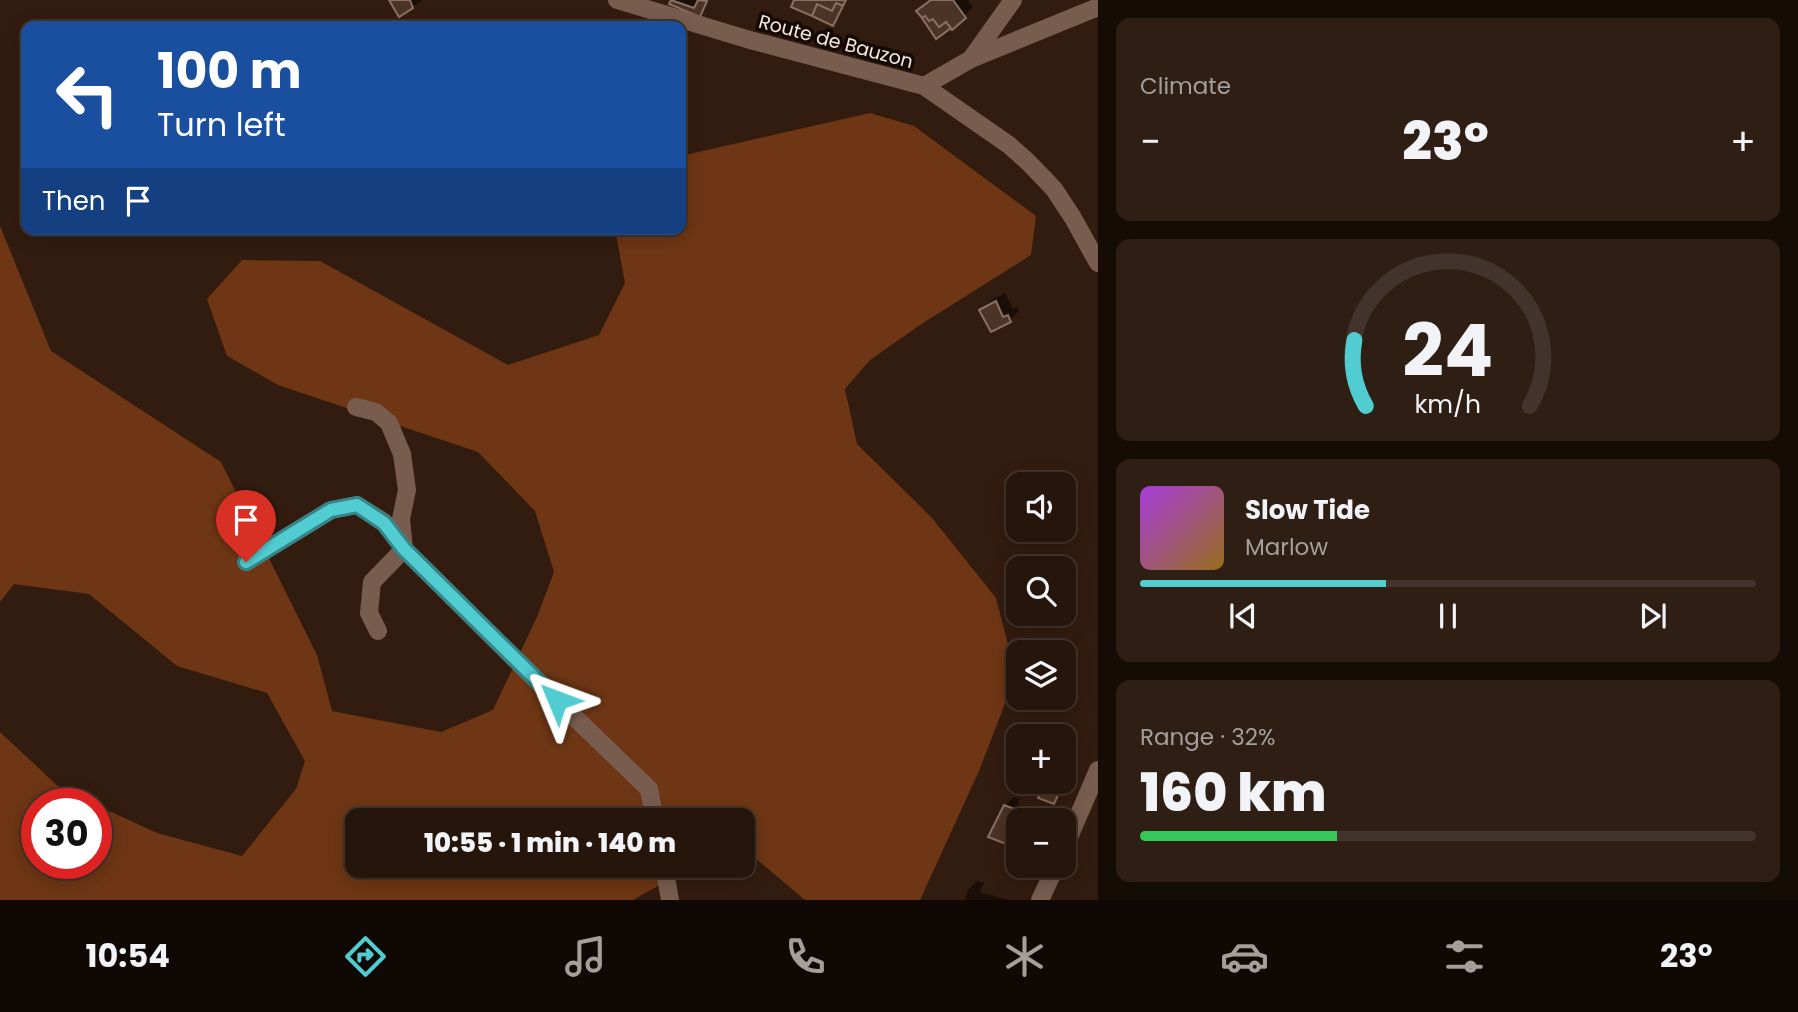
<!DOCTYPE html>
<meta charset="utf-8">
<style>
body{margin:0;font-family:Poppins,sans-serif;background:#2e1e14;color:#f1f3f6;height:100vh;display:flex;flex-direction:column;font-size:26px;white-space:nowrap}
*{box-sizing:border-box;margin:0}
p{font-size:23px;color:#a49f9d}
.icon{flex:none;width:38px;height:38px;fill:none;stroke:currentColor;stroke-width:2;stroke-linecap:round;stroke-linejoin:round}
.map{position:relative;flex:1;overflow:hidden}
.side{display:flex;flex-direction:column;gap:18px;padding:18px;background:#150c06;width:700px}
.side>*{flex:none}
.guide{position:absolute;left:21px;top:21px;width:665px;height:214px;border-radius:14px;box-shadow:0 4px 18px #0003,0 0 0 2px #42342c;background:#1a4fa0;color:#fff;overflow:hidden}
.fabs{position:absolute;left:1006px;top:472px;display:grid;gap:14px}
.fabs a{display:grid;place-items:center;width:70px;height:70px;border-radius:14px;background:#26150b;box-shadow:0 4px 18px #0003,0 0 0 2px #42342c;font-size:35px}
.speed{position:absolute;left:21px;top:788px;display:flex;gap:14px;font-size:35px;font-weight:700;text-align:center}
.speed>*{display:grid;place-content:center;width:91px;height:91px;border-radius:50%;background:#26150b;box-shadow:0 4px 18px #0003,0 0 0 2px #42342c;line-height:1}
.speed .limit{border:10px solid #d22;background:#fff;color:#111}
.pin{position:absolute;display:grid;place-items:center;width:60px;height:60px;color:#fff;margin:-72px -30px;border-radius:50% 50% 50% 0;rotate:-45deg;box-shadow:0 0 7px #0007}
.pin .icon{rotate:45deg}
.me{position:absolute;width:77px;margin:-38px;rotate:314deg;stroke-linejoin:round;filter:drop-shadow(0 0 5px #0008)}
.turn{display:flex;align-items:center;gap:24px;height:147px;padding:0 21px;font-size:32px}
.turn .icon{width:91px;height:91px;stroke-width:2.5}
.turn b{display:block;font-size:49px;line-height:60px}
.then{display:flex;align-items:center;height:66px;padding:0 21px;background:#0003;gap:14px;font-size:26px}
.big{font-size:52px;font-weight:800;line-height:1.1}
.side .card{flex:1;display:flex;flex-direction:column;justify-content:center;gap:10px;min-width:0;padding:0 24px;border-radius:14px;background:#2e1e14}
.side .dial{align-items:center;gap:0}
.dial svg{height:182px;overflow:visible;fill:none;stroke:#42342c;stroke-width:7;stroke-linecap:round;text-anchor:middle}
.dial text{fill:#f1f3f6;stroke:none}
.song{display:flex;align-items:center;gap:21px}
.cover{width:84px;height:84px;border-radius:10px;background:linear-gradient(135deg,hsl(280 70% 55%),hsl(40 70% 35%))}
.played{height:7px;border-radius:4px;background:linear-gradient(90deg,#51ccd1 40%,#42342c 40%)}
.keys{display:flex;justify-content:space-around;direction:ltr}
.heat{display:flex;justify-content:space-between;align-items:center;font-size:38px;direction:ltr}
.charge{height:10px;border-radius:5px;background:linear-gradient(90deg,#34c759 32%,#42342c 0)}
.trip{position:absolute;left:345px;top:808px;width:410px;height:70px;border-radius:14px;background:#26150b;box-shadow:0 4px 18px #0003,0 0 0 2px #42342c;font-weight:800;line-height:70px;text-align:center}
.dock{display:flex;height:112px;justify-content:space-around;align-items:center;background:#0f0804;color:#a49f9d}
.dock .icon{width:49px;height:49px}
.dock .on{color:#51ccd1}
.dock b{font-size:32px;color:#f1f3f6}
main{display:flex;flex:1;min-height:0}
.map>svg:first-child{display:block}
.forest{fill:#6e3614}
.shadow{fill:#0007}
.building{fill:#4b3325;stroke:#8b6f60;stroke-width:2}
.lines{fill:none;stroke-linecap:round;stroke-linejoin:round}
.minor{stroke:#785d4f;stroke-width:18}
.route-casing{stroke:#358588;stroke-width:18}
.route{stroke:#51ccd1;stroke-width:12}
.labels{text-anchor:middle;stroke-width:7;stroke-linejoin:round;paint-order:stroke}
.street-label{font-size:19px;fill:#f7e7de;stroke:#130905}
</style>
<main>
<div class="map">
<svg width="1098" height="900" viewBox="0 0 1098 900">
<rect width="100%" height="100%" fill="#321c0f"/>
<path class="forest" d="M870 113 914 126 1036 216 1031 255 923 323 870 360 845 389 857 444 932 518 996 598 1016 675 979 771 920 900H805L742 847V821H357V866H693L633 900H0V732L61 789 93 803H37V863H96V805L157 833 242 856 296 789 305 761 267 693 177 666 89 594 14 584 0 602V226L51 351 221 462 317 655 332 711 441 732 493 710 537 617 554 572 535 511 478 452 278 385 227 356 207 299 242 260 320 261 508 365 599 335 625 283 615 229H681V156Z"/>
<path class="shadow" d="M391 0H423L399 15Z
M673 0H700L707 3 704 11 699 15 672 3Z
M930 0H968L973 7 952 28 919 11Z
M1005 293 1013 309 1017 307 1019 311 1010 321 981 310 990 301Z
M1048 783 1061 789 1058 797 1054 802 1044 787Z
M1014 797 1020 799 1017 805 1031 811 1026 821H1018V840L1013 845 1005 806Z
M977 881 984 883 980 892 1009 900H965L968 890Z"/>
<path class="building" d="M389 0H410L413 8 399 17Z
M671 0 694 8 698 0 707 1 700 17 669 4Z
M794 0H846L843 6 836 3 832 11 817 4 812 16 791 7Z
M931 0H953L966 18 952 30 946 22 939 27 933 19 929 21 925 16 922 18 916 11Z
M836 3 843 6 833 26 812 16 817 4 832 11Z
M925 16 929 21 933 19 939 27 946 22 951 28 936 39 922 18Z
M996 301 1003 317 1008 315 1011 322 991 332 979 310Z
M1043 786 1059 793 1054 804 1038 798Z
M1004 805 1012 808 1008 818 1018 821 1011 835 1018 838 1014 847 988 837Z
M1012 808 1028 815 1025 821H1018V838L1011 835 1018 821 1008 818Z"/>
<g class="lines">
<path class="minor" d="M617 0 750 40 924 86 1009 145 1028 162 1054 189 1073 218 1098 263
M971 59 1013 0
M924 86 971 59 1098 7
M356 407 376 412 389 423 402 454 407 490 401 519 404 549 372 582 369 613 378 631
M246 562 331 510 357 505 384 522 404 549 538 682 649 789 655 821
M1064 849 1098 770
M664 866 670 900
M1040 900 1056 866"/>
</g>
<g class="lines">
<g class="route-casing">
<path id="route" d="M246 562 331 510 357 505 384 523 404 549 557 700"/>
</g>
<use href="#route" class="route"/>
</g>
<g class="labels">
<g class="street-label">
<text transform="translate(836 41) rotate(15)" y="7">Route de Bauzon</text>
</g>
</g>
</svg>
<div class="fabs">
<a><svg class="icon" aria-label="sound" viewBox="0 0 24 24"><path d="M4 9h4l5-4v14l-5-4H4zM17 9q2 3 0 6"/></svg></a>
<a><svg class="icon" aria-label="search" viewBox="0 0 24 24"><circle cx="10" cy="10" r="6"/><path d="M15 15l6 6"/></svg></a>
<a><svg class="icon" aria-label="layers" viewBox="0 0 24 24"><path d="M12 4l9 5-9 5-9-5zM3 14l9 5 9-5"/></svg></a>
<a>+</a>
<a>−</a>
</div>
<div class="speed"><div class="limit">30</div></div>
<div class="pin" style="left:246px;top:562px;background:#d93025"><svg class="icon" aria-label="arrive" viewBox="0 0 24 24"><path d="M6 21V4h12l-3 4 3 4H6"/></svg></div>
<svg class="me" style="left:557px;top:700px" viewBox="-20 -20 40 40"><path d="M0-17L14 15 0 8-14 15z" fill="#51ccd1" stroke="#fff" stroke-width="4"/></svg>
<div class="trip">10:55 · 1 min · 140 m</div>
<div class="guide">
<div class="turn"><svg class="icon" aria-label="left" viewBox="0 0 24 24"><path d="M17 20v-9H6M10 6l-5 5 5 5"/></svg><div><b>100 m</b>Turn left</div></div>
<div class="then">Then<svg class="icon" aria-label="arrive" viewBox="0 0 24 24"><path d="M6 21V4h12l-3 4 3 4H6"/></svg></div>
</div>
</div>
<section class="side">
<div class="card"><p>Climate</p>
<div class="heat"><a>−</a><b class="big">23°</b><a>+</a></div>
</div>
<div class="card dial"><svg viewBox="0 0 100 80">
<path d="M14 69A42 42 0 1 1 86 69"/>
<path d="M14 69A42 42 0 0 1 9 40" stroke="#51ccd1"/>
<text x="50" y="56" font-size="32" font-weight="700">24</text>
<text x="50" y="72" font-size="11">km/h</text>
</svg></div>
<div class="card">
<div class="song"><i class="cover"></i><div><b>Slow Tide</b><p>Marlow</p></div></div>
<div class="played"></div>
<div class="keys"><svg class="icon" aria-label="previous" viewBox="0 0 24 24"><path d="M18 5L8 12l10 7zM5 5v14"/></svg><svg class="icon" aria-label="pause" viewBox="0 0 24 24"><path d="M8 5v14M16 5v14"/></svg><svg class="icon" aria-label="next" viewBox="0 0 24 24"><path d="M6 5l10 7-10 7zM19 5v14"/></svg></div>
</div>
<div class="card"><p>Range · 32%</p><b class="big">160 km</b><div class="charge"></div></div>
</section>
</main>
<nav class="dock">
<b>10:54</b>
<svg class="icon on" aria-label="directions" viewBox="0 0 24 24"><path d="M12 3l9 9-9 9-9-9zM9 14v-3h6M13 9l2 2-2 2"/></svg>
<svg class="icon" aria-label="music" viewBox="0 0 24 24"><path d="M9 18V5l10-2v13"/><circle cx="6" cy="18" r="3"/><circle cx="16" cy="16" r="3"/></svg>
<svg class="icon" aria-label="phone" viewBox="0 0 24 24"><path d="M5 4h4l2 5-3 2q2 4 5 5l2-3 5 2v4C11 20 4 13 5 4z"/></svg>
<svg class="icon" aria-label="climate" viewBox="0 0 24 24"><path d="M12 3v18M4 7l16 10M4 17L20 7"/></svg>
<svg class="icon" aria-label="car" viewBox="0 0 24 24"><path d="M5 17H2v-5l4-1 3-4h7l3 4 3 1v5h-3M9 17h6M6 11h13"/><circle cx="7" cy="17" r="2"/><circle cx="17" cy="17" r="2"/></svg>
<svg class="icon" aria-label="filters" viewBox="0 0 24 24"><path d="M4 7h16M4 17h16"/><circle cx="9" cy="7" r="2"/><circle cx="15" cy="17" r="2"/></svg>
<b>23°</b>
</nav>
